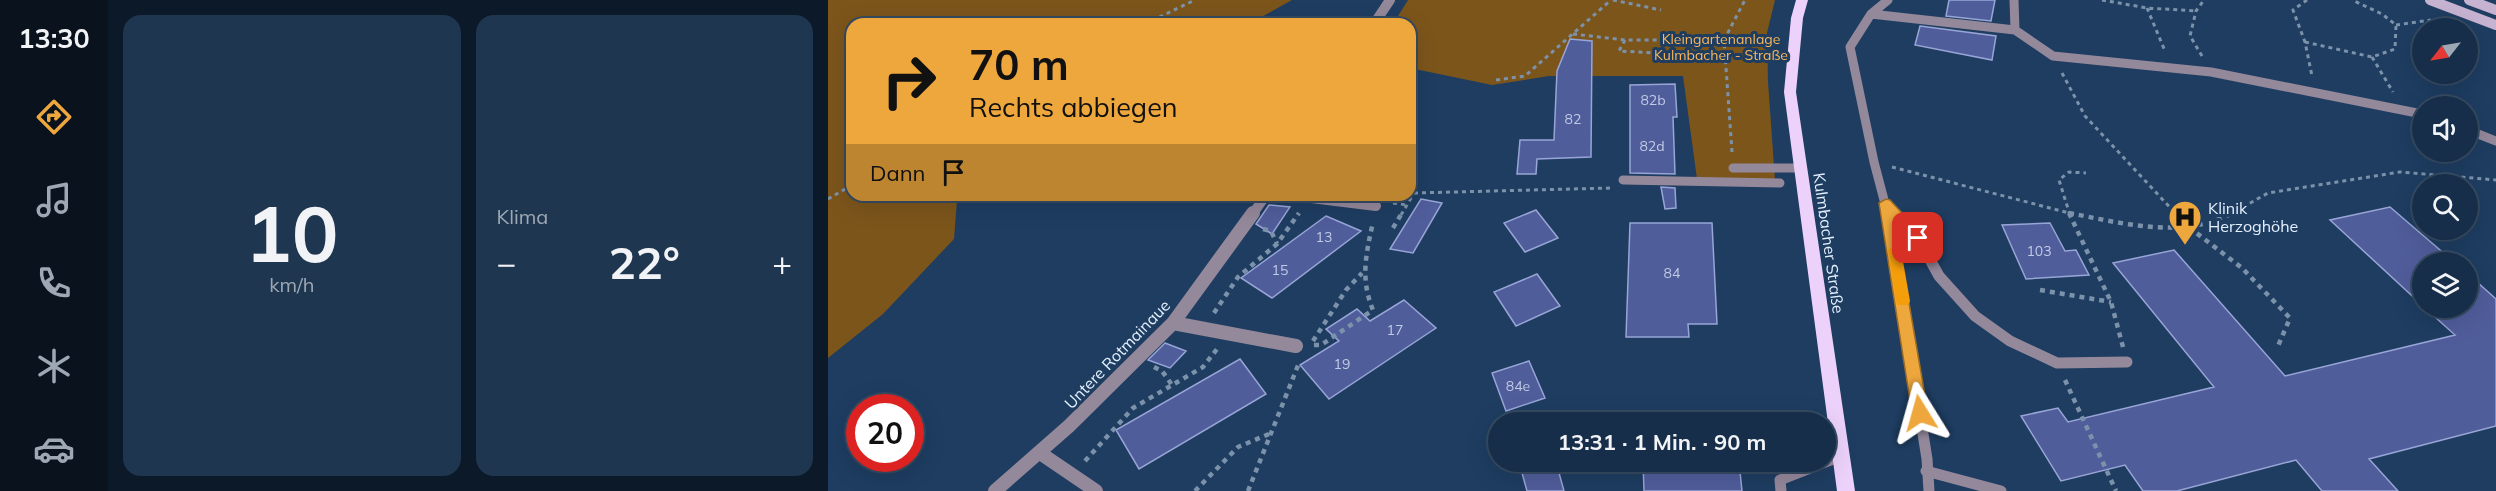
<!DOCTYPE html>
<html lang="de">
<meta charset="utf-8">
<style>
body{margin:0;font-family:Mulish,sans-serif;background:#1f3650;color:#f1f3f6;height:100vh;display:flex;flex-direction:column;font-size:22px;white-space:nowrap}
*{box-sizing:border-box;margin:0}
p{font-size:20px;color:#9ea8b4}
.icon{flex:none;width:33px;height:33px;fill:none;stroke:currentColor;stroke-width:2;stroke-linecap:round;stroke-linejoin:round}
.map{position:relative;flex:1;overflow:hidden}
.details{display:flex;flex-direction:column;gap:15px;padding:15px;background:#0c1928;width:720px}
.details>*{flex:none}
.guide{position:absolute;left:18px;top:18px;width:570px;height:183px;border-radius:18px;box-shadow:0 6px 24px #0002,0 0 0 2px #354a61;background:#eea73d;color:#111;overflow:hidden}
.needle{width:39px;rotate:239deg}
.fabs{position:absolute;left:1584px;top:18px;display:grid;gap:12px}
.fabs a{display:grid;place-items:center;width:66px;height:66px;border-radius:50%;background:#162e49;box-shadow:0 6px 24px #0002,0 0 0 2px #354a61;font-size:30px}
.speed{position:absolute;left:18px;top:394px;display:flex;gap:12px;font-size:30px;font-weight:700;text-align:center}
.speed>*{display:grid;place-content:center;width:78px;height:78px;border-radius:50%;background:#162e49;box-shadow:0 6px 24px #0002,0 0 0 2px #354a61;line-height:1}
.speed .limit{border:9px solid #d22;background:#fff;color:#111}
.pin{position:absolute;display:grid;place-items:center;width:51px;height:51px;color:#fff;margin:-26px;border-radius:12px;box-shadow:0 3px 9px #0006}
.me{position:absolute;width:66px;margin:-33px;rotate:352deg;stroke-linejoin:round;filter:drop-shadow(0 0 4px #0008)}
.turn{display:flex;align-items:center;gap:21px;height:126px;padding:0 24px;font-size:27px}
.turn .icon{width:78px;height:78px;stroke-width:2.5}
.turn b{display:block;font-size:42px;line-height:51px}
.then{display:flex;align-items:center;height:57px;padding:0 24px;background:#0003;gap:12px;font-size:22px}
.big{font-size:45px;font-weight:700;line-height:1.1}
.details .tile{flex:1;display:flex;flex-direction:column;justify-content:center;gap:9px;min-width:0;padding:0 21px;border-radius:18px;background:#1f3650}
.details .dial{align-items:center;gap:0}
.dial b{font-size:78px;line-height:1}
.heat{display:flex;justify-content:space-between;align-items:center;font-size:33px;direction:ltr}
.details .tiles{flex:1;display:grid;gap:15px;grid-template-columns:repeat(2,1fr)}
.trip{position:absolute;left:660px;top:412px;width:348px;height:60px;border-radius:30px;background:#162e49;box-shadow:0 6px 24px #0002,0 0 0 2px #354a61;font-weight:700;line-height:60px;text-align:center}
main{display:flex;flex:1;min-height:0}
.menu{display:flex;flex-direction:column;width:108px;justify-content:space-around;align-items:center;background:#09121d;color:#9ea8b4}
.menu .icon{width:42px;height:42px}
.menu .current{color:#eea73d}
.menu b{font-size:27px;color:#f1f3f6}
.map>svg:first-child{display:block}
.green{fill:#7c551b}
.building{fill:#505d9b;stroke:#98a5d6;stroke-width:1.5}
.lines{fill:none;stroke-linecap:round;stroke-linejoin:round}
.path-far1{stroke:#7c92ab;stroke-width:3;stroke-dasharray:4 4;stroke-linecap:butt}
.path{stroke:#7c92ab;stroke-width:4.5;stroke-dasharray:5 5;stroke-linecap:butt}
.service-far1{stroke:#94889b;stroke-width:9}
.service{stroke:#94889b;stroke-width:11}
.minor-far1{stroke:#94889b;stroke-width:10}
.minor{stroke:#94889b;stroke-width:14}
.secondary{stroke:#c6b2d1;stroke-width:10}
.primary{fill:#ecd2fb;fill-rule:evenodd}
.route{fill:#eea73d;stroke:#9b6d28;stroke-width:1.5}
.slow{fill:#f59e0b}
.labels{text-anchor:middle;stroke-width:6;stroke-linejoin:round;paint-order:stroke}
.far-park-label{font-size:14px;fill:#f9b85d;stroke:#1e3d61}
.number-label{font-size:14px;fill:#c0cbe5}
.poi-label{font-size:16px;fill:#e5f0fe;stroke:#1e3d61;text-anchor:start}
.street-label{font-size:16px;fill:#e5f0fe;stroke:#1e3d61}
</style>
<main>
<nav class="menu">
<b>13:30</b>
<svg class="icon current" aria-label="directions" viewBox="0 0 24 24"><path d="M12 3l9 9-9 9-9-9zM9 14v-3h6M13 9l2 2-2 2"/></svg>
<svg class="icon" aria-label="music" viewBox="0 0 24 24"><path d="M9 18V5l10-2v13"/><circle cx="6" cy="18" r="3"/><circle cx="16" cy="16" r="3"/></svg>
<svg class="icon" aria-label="phone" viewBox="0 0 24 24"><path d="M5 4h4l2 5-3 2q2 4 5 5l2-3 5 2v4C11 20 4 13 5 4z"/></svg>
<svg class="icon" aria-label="climate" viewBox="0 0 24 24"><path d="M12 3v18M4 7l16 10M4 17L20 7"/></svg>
<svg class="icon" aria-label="car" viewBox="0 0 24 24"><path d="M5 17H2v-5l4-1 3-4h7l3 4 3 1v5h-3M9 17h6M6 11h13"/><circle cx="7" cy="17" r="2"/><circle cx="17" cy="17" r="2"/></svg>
</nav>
<section class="details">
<div class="tiles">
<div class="tile dial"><b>10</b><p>km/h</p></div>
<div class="tile"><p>Klima</p>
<div class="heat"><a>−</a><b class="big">22°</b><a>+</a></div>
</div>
</div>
</section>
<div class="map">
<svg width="1668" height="491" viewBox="0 0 1668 491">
<rect width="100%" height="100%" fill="#1e3d61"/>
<path class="green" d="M0 0H464L421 24H24V195H124L129 200 126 239 55 314 0 358Z
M580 0H947L939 33 940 82 947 180 869 179 855 76H721L664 85 582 68V24H565Z"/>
<path class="building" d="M1121 0H1167L1163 21 1118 16Z
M1092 26 1168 36 1164 60 1087 45Z
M742 39 764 41 763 157 709 159 708 174H689L692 140H726L729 71Z
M847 84 849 117H845L847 174 802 173V85Z
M833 187 847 188 848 208 837 209Z
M593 199 614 203 585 253 562 249Z
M441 205 462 207 444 234 428 224Z
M1562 207 1626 262H1594V305L1502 220Z
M708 210 730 238 697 252 676 223Z
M498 216 533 231 444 298 413 278Z
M802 223H884L889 324H860L861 337H798Z
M1222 223 1237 251 1248 250 1261 275 1198 279 1174 225Z
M1346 250 1457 376 1627 335 1597 308H1640V274L1668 299V426L1541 459 1570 491H1494L1468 460 1349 491H1315L1297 465 1233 481 1193 416 1230 408 1240 422 1386 387 1285 263Z
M709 274 732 306 688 326 666 292Z
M576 300 608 328 501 399 472 365 511 341 498 329 529 309 542 321Z
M337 343 358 351 342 368 320 360Z
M412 359 438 394 311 469 288 430Z
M701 361 717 398 678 411 664 373Z
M691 462H728L736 491H699Z
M815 462H911L914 491H816Z"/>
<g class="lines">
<path class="path-far1" d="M785 0 833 10
M1274 0 1319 8 1368 11
M1479 0 1465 10 1477 42 1484 76
M1319 8 1337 51
M317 24 367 0
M1568 25 1603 20
M745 34 797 40H896
M797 40 791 51 828 53
M1477 42 1544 57 1567 49 1568 25 1554 14 1524 0
M1374 56 1362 36 1368 11 1376 0
M1544 57 1565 92
M1234 73 1257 116 1349 215
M668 80 697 76 783 0
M904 152 896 40 917 0
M1064 167 1249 215
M586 193 783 188
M0 199 24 185
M565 203 579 205
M573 215 586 193 582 185
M1242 215 1231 180 1241 172 1258 173
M1401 215 1440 193 1572 172 1668 180"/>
<path class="path" d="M1241 213C1293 223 1355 240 1404 213
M1241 213 1283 302 1295 347
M1347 213 1362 228 1414 268 1462 318 1450 346
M565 228 574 213
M435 229 443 231 449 244
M1212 290 1283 302
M386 313 410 277 449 244 471 213
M485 341 518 290 534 273
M486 345H493L545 310C532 279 538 254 545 222
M326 367 334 371 344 385
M1237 380 1288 491
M257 461 305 408 375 367 389 349
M367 491 410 447 441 434
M420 491 471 363"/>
<path class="service-far1" d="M1060 0 1043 14 1022 47 1046 162 1060 215
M1186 0 1187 30 1225 56 1383 72 1594 114
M1043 14 1187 30
M1640 130 1668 141
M905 168H972
M795 180 952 183
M1059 204 1069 215"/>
<path class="service" d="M1060 213 1099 459 1101 491
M1067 213 1090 238 1111 276 1147 316 1182 341 1229 363 1299 362
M1098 471 1173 491
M953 491 952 480 1013 456"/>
<path class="minor-far1" d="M546 24 562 0
M459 195 548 206
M424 215 438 195"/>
<path class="minor" d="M345 323 468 346
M212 453 268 491
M167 491 241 426 345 323 425 213"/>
<path class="secondary" d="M1602 0 1668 25
M1641 0 1668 10"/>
<path class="primary" d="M968 0H980L975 18 968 92 1027 491H1009L956 92 963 18Z"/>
</g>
<path class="route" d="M1058 199 1062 200 1097 238 1090 242 1086 241 1067 222 1100 413 1098 418 1092 420 1086 418 1084 413 1051 203Z"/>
<path class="slow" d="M1066 245 1073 250 1082 301 1080 305H1070L1068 301 1060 250Z"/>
<defs>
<g id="hospital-pin" transform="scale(1.725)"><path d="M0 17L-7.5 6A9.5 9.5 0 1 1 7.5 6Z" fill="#eea73d" stroke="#1e3d61"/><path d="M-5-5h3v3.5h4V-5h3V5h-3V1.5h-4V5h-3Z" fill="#111"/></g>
</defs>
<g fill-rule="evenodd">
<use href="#hospital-pin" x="1357" y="217"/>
</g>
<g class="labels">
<g class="far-park-label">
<text x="893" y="44">Kleingartenanlage<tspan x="893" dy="16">Kulmbacher - Straße</tspan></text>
</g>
<g class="number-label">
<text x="825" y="105">82b</text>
<text x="745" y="124">82</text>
<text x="824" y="151">82d</text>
<text x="496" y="242">13</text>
<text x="1211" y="256">103</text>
<text x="452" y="275">15</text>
<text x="844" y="278">84</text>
<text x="567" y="335">17</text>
<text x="514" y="369">19</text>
<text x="690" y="391">84e</text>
</g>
<g class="poi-label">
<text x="1380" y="214">Klinik<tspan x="1380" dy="18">Herzoghöhe</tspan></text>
</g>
<g class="street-label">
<text transform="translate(1001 243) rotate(82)" y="6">Kulmbacher Straße</text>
<text transform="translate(289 354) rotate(-46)" y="6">Untere Rotmainaue</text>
</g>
</g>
</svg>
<div class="fabs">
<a><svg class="needle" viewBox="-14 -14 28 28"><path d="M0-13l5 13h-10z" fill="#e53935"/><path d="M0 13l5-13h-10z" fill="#9ea8b4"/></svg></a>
<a><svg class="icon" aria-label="sound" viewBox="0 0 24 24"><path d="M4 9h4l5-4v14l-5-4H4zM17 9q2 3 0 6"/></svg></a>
<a><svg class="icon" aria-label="search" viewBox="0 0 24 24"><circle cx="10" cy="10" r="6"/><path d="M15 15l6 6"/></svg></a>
<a><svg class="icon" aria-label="layers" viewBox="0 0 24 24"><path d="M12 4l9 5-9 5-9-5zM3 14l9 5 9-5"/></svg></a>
</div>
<div class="speed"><div class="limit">20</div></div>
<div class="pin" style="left:1090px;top:238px;background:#d93025"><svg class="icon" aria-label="arrive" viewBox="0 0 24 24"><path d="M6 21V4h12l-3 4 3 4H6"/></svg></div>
<svg class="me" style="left:1092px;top:413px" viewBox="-20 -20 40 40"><path d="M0-17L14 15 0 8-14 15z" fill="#eea73d" stroke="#fff" stroke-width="4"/></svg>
<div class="trip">13:31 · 1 Min. · 90 m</div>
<div class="guide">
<div class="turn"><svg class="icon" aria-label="right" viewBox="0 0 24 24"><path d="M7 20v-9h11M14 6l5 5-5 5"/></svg><div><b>70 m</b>Rechts abbiegen</div></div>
<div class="then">Dann<svg class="icon" aria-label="arrive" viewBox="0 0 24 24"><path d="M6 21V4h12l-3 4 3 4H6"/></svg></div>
</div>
</div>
</main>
